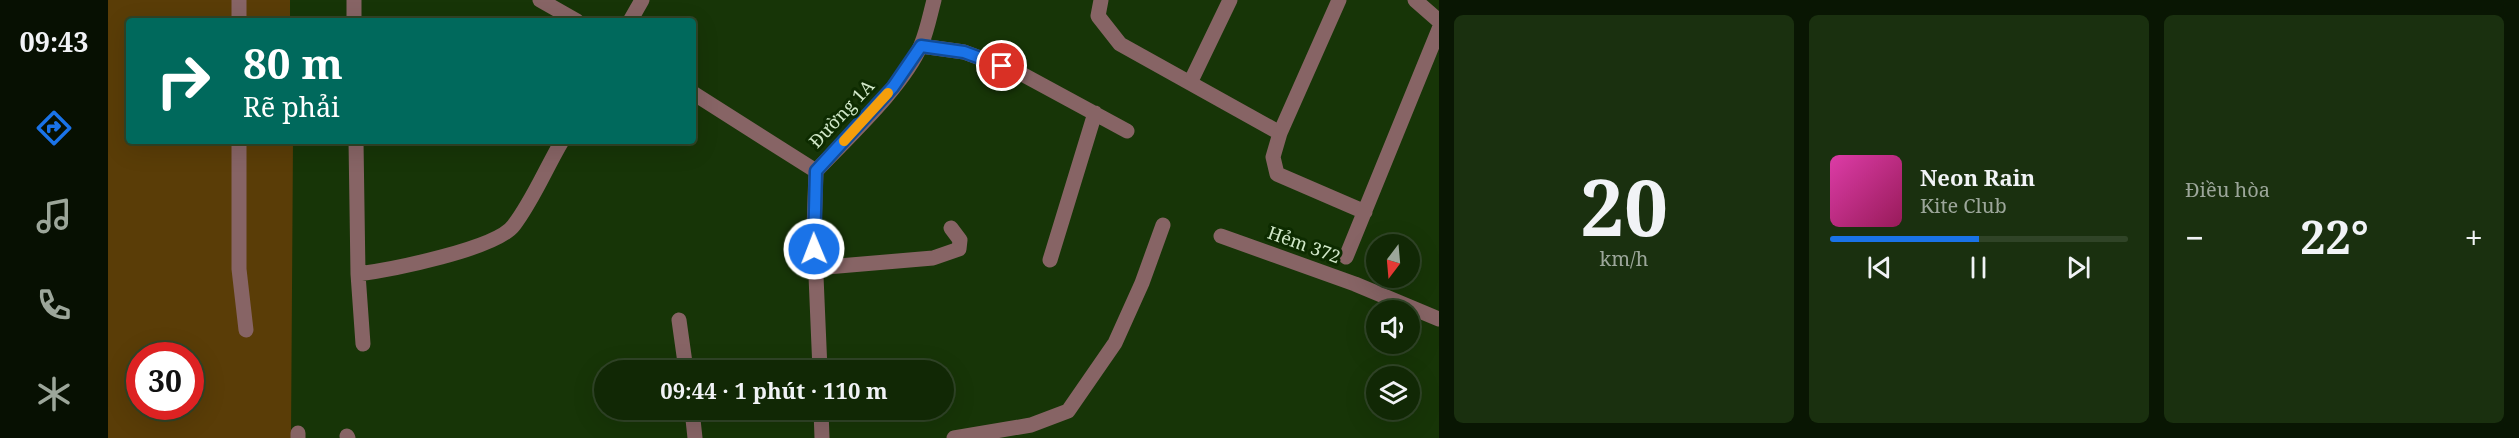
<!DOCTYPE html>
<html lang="vi">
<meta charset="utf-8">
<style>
body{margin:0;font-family:"Noto Serif",serif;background:#1a300f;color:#f1f3f6;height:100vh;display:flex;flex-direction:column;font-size:22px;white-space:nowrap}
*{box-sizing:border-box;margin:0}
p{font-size:20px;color:#9ca69a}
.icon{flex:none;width:33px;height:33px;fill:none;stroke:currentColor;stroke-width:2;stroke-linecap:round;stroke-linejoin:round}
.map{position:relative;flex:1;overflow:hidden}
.sheet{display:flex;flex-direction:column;gap:15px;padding:15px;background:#091603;width:1080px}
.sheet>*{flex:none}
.guide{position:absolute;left:18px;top:18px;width:570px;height:126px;border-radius:6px;box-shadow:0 6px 24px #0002,0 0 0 2px #304427;background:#00695c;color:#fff;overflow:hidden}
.needle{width:39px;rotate:196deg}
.fabs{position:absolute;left:1258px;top:234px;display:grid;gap:12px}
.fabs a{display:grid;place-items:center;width:54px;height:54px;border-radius:50%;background:#112805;box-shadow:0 6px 24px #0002,0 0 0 2px #304427;font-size:30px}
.speed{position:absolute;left:18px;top:342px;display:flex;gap:12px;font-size:30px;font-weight:700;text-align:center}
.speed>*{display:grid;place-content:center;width:78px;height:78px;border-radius:50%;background:#112805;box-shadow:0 6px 24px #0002,0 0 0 2px #304427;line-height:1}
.speed .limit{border:9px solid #d22;background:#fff;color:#111}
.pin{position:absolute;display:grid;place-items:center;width:51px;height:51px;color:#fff;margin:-26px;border:3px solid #fff;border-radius:50%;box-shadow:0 2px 6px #0007}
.me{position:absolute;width:66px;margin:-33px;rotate:359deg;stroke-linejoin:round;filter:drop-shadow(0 0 4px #0008)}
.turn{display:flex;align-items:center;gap:21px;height:126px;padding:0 18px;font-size:27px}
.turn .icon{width:78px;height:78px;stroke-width:2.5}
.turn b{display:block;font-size:42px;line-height:51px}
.big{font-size:45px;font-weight:700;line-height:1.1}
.sheet .tile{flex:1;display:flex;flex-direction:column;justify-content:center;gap:9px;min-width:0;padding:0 21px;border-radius:9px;background:#1a300f}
.sheet .dial{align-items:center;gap:0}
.dial b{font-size:78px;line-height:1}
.song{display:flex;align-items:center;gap:18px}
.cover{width:72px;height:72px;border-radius:9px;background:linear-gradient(135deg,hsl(320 70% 55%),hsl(330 70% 35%))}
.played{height:6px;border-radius:3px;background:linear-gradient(90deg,#1a73e8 50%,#304427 50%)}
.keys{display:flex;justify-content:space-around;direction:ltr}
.heat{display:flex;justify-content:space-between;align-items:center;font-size:33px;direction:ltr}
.sheet .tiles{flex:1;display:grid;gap:15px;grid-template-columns:repeat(3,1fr)}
.trip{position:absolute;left:486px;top:360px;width:360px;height:60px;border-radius:30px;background:#112805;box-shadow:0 6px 24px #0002,0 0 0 2px #304427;font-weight:700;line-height:60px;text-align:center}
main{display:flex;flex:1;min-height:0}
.menu{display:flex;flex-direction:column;width:108px;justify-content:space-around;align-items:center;background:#071002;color:#9ca69a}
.menu .icon{width:42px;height:42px}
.menu .selected{color:#1a73e8}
.menu b{font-size:27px;color:#f1f3f6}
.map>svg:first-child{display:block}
.green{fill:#5a3d07;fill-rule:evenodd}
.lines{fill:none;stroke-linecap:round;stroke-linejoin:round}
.minor{stroke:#876465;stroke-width:15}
.route-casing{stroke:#114b97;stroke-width:15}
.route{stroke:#1a73e8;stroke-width:10}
.slow{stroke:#f59e0b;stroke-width:10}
.labels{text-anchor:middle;stroke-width:6;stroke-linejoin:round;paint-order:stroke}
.street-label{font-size:18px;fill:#d1e8c8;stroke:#0d2b00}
</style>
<main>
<nav class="menu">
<b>09:43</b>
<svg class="icon selected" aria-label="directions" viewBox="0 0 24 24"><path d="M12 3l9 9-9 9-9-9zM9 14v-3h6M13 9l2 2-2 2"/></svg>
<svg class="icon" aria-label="music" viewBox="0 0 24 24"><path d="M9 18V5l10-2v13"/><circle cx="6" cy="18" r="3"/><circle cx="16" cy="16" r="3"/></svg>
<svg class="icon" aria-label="phone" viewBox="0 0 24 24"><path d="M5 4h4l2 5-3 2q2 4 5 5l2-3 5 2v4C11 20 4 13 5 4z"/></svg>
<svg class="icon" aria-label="climate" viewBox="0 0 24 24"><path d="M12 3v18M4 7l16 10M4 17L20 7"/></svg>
</nav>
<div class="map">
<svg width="1331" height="438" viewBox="0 0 1331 438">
<rect width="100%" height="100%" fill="#173507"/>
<path class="green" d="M0 0H182V21H21V141H185L183 438H0ZM32 356H82V406H32Z"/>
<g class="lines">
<path class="minor" d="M246 0V21
M432 0 469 21
M993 0 990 16 1012 44 1172 133
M1231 0 1172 133 1165 157 1169 174 1257 212
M1307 0 1331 21
M131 21V0
M522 21 534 0
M813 46 856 52 912 73 1019 131
M1082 83 1122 0
M585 93 708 171
M131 141V269L138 330
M248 141 250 274 255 344
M1113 236 1247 284 1331 319
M1238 257 1331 29
M942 260 987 113
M707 268 825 258 851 249 852 240 843 228
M250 274C281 270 389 249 406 225 425 200 438 168 454 141
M571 320 578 370
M712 370 706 229 708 171C739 138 796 86 813 45 819 31 822 15 826 0
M584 410 587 438
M713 410 714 438
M190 433V438
M239 436 240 438
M846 438 923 425 960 411 1007 343 1034 283 1055 225"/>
</g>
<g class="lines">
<g class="route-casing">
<path id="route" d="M706 249 708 171 785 87 813 46 856 52 894 66"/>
</g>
<use href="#route" class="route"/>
<path class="slow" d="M736 141 780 93"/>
</g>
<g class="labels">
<g class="street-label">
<text transform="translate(734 114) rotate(-47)" y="6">Đường 1A</text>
<text transform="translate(1196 245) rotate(20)" y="6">Hẻm 372</text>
</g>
</g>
</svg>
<div class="fabs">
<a><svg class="needle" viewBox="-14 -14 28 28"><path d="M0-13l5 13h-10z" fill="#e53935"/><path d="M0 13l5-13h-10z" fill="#9ca69a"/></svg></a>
<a><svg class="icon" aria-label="sound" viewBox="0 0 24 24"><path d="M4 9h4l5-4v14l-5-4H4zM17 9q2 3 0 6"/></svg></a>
<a><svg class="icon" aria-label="layers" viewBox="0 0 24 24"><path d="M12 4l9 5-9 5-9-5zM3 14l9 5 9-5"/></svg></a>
</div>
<div class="speed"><div class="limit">30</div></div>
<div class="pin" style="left:894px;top:66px;background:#d93025"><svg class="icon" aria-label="arrive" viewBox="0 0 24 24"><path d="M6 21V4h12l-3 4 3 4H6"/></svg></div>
<svg class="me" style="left:706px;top:249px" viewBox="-20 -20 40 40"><circle r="17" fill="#1a73e8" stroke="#fff" stroke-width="3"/><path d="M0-11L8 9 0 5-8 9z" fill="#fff"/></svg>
<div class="trip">09:44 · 1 phút · 110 m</div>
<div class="guide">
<div class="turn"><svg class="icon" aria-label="right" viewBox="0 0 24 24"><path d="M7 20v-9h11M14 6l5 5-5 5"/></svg><div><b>80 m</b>Rẽ phải</div></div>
</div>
</div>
<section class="sheet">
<div class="tiles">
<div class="tile dial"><b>20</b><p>km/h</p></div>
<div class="tile">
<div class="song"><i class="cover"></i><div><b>Neon Rain</b><p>Kite Club</p></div></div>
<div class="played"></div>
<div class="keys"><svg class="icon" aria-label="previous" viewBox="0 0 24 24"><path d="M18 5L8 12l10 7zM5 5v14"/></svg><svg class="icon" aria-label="pause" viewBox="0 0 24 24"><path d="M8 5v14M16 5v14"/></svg><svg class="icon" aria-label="next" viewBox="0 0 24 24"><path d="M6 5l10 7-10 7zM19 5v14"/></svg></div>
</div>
<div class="tile"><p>Điều hòa</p>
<div class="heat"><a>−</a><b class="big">22°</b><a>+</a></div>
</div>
</div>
</section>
</main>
